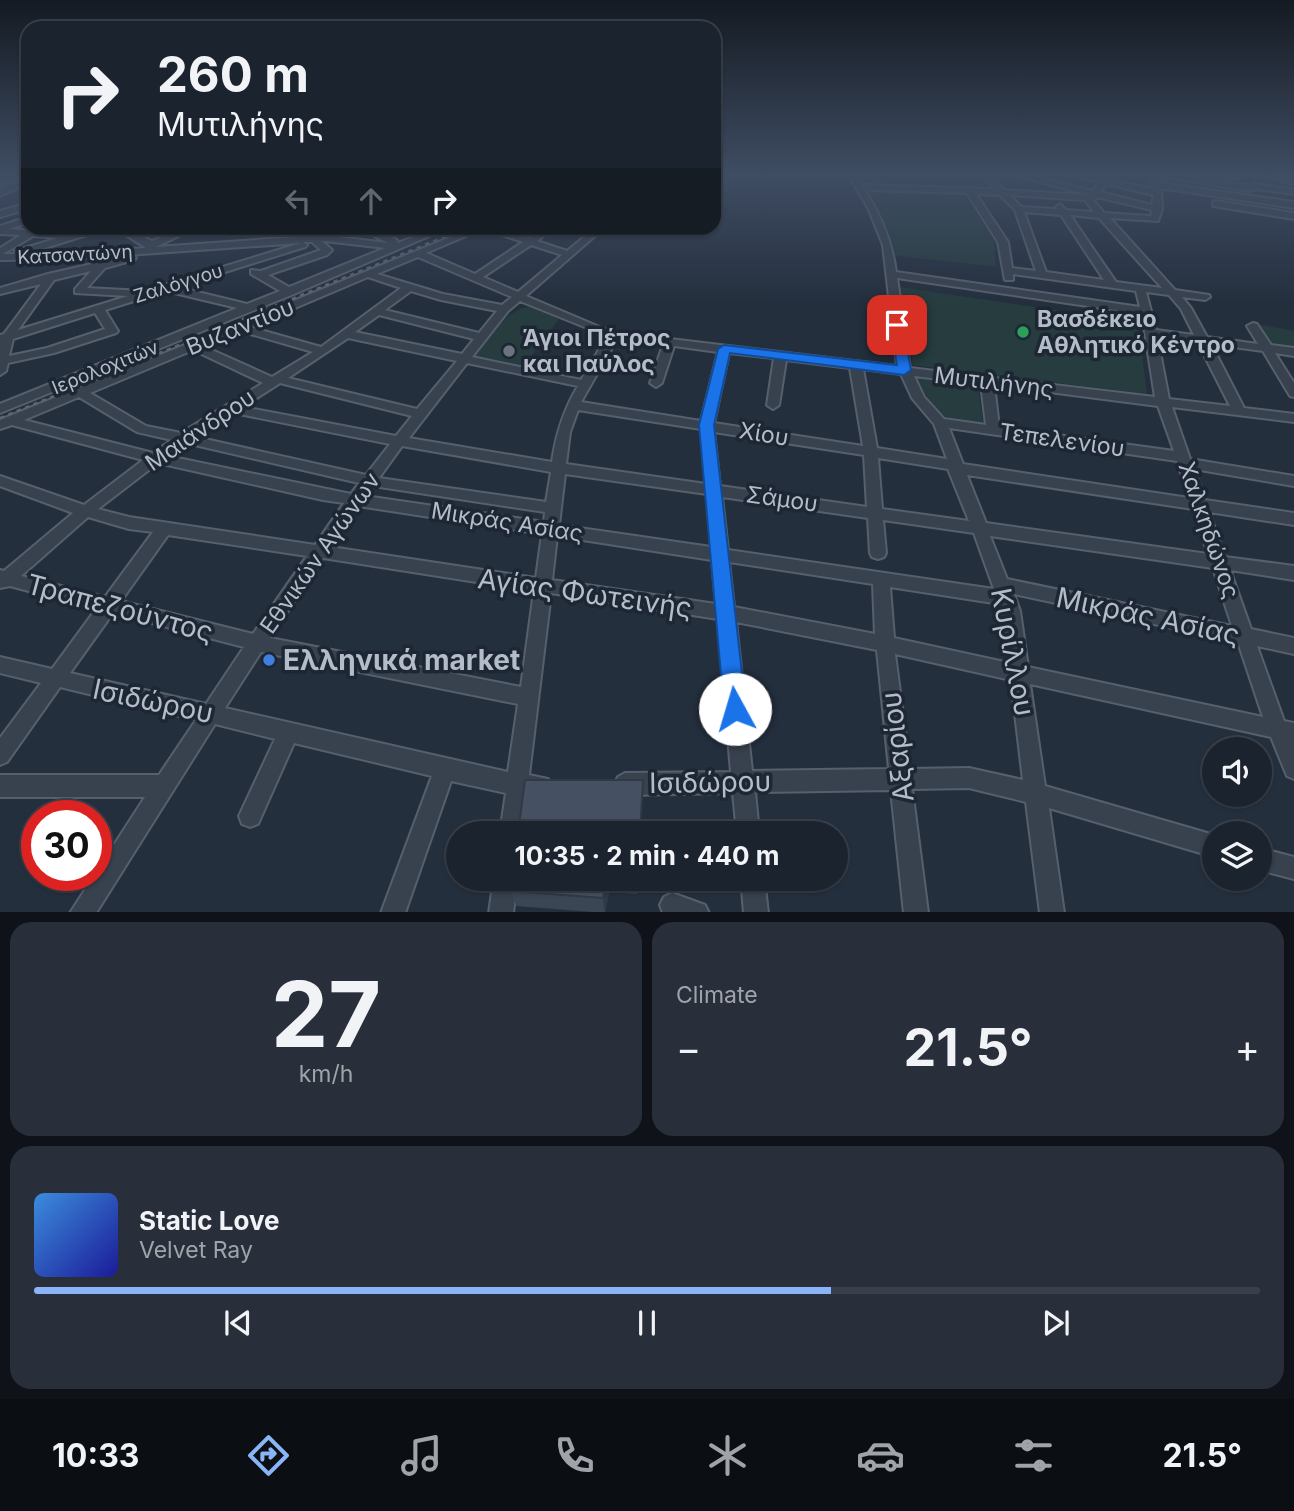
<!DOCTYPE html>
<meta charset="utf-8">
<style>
body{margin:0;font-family:Inter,sans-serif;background:#282f3a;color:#f1f3f6;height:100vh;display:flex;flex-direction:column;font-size:26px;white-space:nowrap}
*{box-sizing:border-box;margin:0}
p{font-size:23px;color:#a0a4aa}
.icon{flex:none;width:38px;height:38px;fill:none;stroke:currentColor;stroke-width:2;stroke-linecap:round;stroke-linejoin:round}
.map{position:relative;height:912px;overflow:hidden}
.sheet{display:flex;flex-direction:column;gap:10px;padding:10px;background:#0f1319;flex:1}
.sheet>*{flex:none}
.banner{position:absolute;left:21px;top:21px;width:700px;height:214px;border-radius:21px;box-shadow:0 2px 5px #0004,0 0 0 2px #39404a;background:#1b232e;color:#f1f3f6;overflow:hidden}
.fabs{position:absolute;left:1202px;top:737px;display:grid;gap:14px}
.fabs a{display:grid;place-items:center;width:70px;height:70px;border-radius:50%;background:#1b232e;box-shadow:0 2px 5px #0004,0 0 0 2px #39404a;font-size:35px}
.speed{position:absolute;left:21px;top:800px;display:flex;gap:14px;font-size:35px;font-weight:700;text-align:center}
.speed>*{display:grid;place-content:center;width:91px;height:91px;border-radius:50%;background:#1b232e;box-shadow:0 2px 5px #0004,0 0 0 2px #39404a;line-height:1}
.speed .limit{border:10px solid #d22;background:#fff;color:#111}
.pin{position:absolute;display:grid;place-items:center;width:60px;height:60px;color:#fff;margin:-30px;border-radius:14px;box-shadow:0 4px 10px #0006}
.me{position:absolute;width:77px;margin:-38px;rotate:354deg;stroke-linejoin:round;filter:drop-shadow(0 0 5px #0008)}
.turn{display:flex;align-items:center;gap:24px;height:147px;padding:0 21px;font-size:32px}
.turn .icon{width:91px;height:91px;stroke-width:2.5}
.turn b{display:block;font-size:49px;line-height:60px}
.lanes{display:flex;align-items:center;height:66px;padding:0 21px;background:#0003;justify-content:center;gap:35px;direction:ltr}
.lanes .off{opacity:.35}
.big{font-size:52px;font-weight:700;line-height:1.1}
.sheet .card{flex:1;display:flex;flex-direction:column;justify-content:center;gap:10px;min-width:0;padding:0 24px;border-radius:21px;background:#282f3a}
.sheet .dial{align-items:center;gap:0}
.dial b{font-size:91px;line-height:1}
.song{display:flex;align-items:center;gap:21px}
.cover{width:84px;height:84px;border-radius:10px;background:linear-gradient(135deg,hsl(210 70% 55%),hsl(240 70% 35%))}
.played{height:7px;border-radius:4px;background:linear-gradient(90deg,#8ab4f8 65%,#39404a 65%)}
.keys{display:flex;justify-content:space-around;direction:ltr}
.heat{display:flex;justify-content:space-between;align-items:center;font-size:38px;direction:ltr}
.sheet .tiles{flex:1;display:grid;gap:10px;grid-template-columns:1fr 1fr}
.card:last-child{grid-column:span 2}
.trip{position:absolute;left:446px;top:821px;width:402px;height:70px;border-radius:35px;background:#1b232e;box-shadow:0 2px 5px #0004,0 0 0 2px #39404a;font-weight:700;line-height:70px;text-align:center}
.tab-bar{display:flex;height:112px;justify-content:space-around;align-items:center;background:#0b0e12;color:#a0a4aa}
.tab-bar .icon{width:49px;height:49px}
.tab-bar .selected{color:#8ab4f8}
.tab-bar b{font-size:32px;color:#f1f3f6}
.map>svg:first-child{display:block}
.green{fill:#263c3f}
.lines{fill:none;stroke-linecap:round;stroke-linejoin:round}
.minor-casing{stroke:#565f6c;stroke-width:4}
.major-casing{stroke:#414a57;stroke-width:3}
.minor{fill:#38414e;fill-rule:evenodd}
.major{fill:#56606e;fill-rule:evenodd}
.rail{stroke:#5a6575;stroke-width:2.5;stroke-dasharray:4.5 4.5;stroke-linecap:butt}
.wall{fill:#3b4654}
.shaded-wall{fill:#303945}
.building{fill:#455162;stroke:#303945;stroke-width:2}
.route{fill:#1a73e8;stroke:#114b97;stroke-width:2}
.leisure-dot{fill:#2e9e5b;stroke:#1d2633;stroke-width:2.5}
.worship-dot{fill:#6b7280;stroke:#1d2633;stroke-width:2.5}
.shop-dot{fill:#3f7fe0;stroke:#1d2633;stroke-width:2.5}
.labels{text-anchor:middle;stroke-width:7;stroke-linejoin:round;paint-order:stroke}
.far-street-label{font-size:19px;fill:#b4bcc9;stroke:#1d2633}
.poi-label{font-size:23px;font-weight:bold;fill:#b4bcc9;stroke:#1d2633;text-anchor:start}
.street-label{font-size:23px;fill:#b4bcc9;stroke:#1d2633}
.near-street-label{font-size:28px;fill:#b4bcc9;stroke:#1d2633}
.near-poi-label{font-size:28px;font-weight:bold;fill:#b4bcc9;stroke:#1d2633;text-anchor:start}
</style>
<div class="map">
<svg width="1294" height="913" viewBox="0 0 1294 913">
<rect width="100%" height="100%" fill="#242f3e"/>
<path class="green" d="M868 190 964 194 994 241 996 267 893 255 891 241Z
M899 287 1138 322 1147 394 913 365Z
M530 307 559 319 524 366 476 356C487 340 508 307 530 307Z
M1257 324 1294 331V350L1272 347Z
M917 378 978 385 983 424C940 418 938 418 917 378Z"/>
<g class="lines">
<g class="minor-casing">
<path id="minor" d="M848 174H856L862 185 995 189 980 174H989L1004 190 1089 195 1010 174H1025L1093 191 1099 182 1069 174H1085L1103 178 1106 174H1114L1110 180 1153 189 1150 174H1176L1249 186 1255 184 1294 190V194L1256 189 1250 191 1158 176 1160 183 1294 202V208L1161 188 1162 209 1158 221 1110 218 1175 290 1209 295 1210 297 1205 300 1182 297 1191 308 1207 337 1258 344 1247 326 1253 323 1257 324 1271 345 1294 348V356L1275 353 1294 383V397L1290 396 1263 351 1211 344 1244 408 1294 414V422L1172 407 1190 459 1294 476V486L1194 469 1205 500 1294 513V525L1209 512 1225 557 1294 566V580L1230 570 1251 629 1294 638V654L1257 646 1284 721 1294 723V779L1287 776 1271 737 1030 684 1045 786 1214 835V857L1049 808 1064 913H1040L1026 802 969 788 912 789 928 913H904L891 790 755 792 759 833H737L733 793 625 795 618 791 614 784 618 777 625 773 731 772 718 619 551 593 529 775 548 779 552 786 548 793 541 797 526 796 522 833H500L506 793 451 781 405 913H381L432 776 294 743 258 824 250 827 242 824 239 816 275 739 215 724 96 913H70L145 797H0V775H159L196 720 60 687 7 762 0 765V738L41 683 0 673V657L52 669 96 609 10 586 0 588V570L4 571 73 513 0 486V476L84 505 143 460 12 425 0 429V420L473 228H485L426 253 475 274 523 242 487 230 486 228H498L529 238 545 228H554L537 241 567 251 595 228H604L526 296 602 328 620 333 897 366 883 245 869 210ZM1106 184 1154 195 1152 205 1100 192ZM865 190 967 193 998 242 1005 280H1013V274L1136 291 1140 307 896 272C892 241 881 216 865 190ZM976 194 1000 195 1015 210 1036 271 1012 268 1008 242ZM1010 195 1085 200 1094 212 1066 210 1060 204 1056 207 1057 209 1021 207ZM1097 197 1152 210 1151 216 1104 213 1094 201ZM1024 212 1061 215 1104 280 1046 272ZM1070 215 1099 218 1162 288 1116 282ZM531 245 562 255 518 292 483 277ZM418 257 512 297 502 305 443 294 377 274ZM368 277 401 288 321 347 250 327ZM897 278 1142 314 1155 397 910 368ZM411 291 441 300 497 311 479 333 385 310ZM1146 292 1169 295 1181 309 1194 335 1156 330ZM520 301 607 336 581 380 472 357 508 311ZM379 315 474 339 462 354 355 332ZM240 331 313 352 272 377 203 346ZM1157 337 1198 343 1230 406 1169 399ZM348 338 457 361 417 409 288 378ZM617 339 663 345 650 383 656 387 662 383 674 346 718 352 701 421 581 402ZM193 350 263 383 181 433 146 426 90 393ZM729 353 774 358 767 405 773 409 779 405 786 360 850 368 863 446 714 423ZM467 363 578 386C563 411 556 434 552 462L409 438ZM863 369 901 374 912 398 934 424 947 459 877 448ZM914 376 981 384 986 425 944 419 924 397ZM280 383 412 416 396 436 243 407ZM994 385 1158 406 1174 451 999 427ZM79 397 137 432 172 440 153 453 24 420ZM578 410 701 429 706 484 566 464 570 432ZM234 413 390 444 366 475 196 437ZM949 428 1177 461 1189 498 963 464ZM714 432 864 455 867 507 720 486ZM186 443 359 483 351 494 168 456ZM402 446 551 472 546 502 379 478ZM878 458 948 469 969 521 882 509ZM158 463 323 500 344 503 315 545 129 517 98 509ZM565 474 707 494 711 547 559 525ZM967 475 1193 509 1208 554 986 523ZM373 486 545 512 544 522 365 496ZM722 497 868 518 870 553 872 557 878 559 884 557 886 553 883 520 974 533 994 589 728 550ZM358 506 542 534 536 578 331 547ZM88 517 129 529 153 532 105 597 21 576ZM168 535 307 556 253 634 121 601ZM557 536 712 560 716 604 552 580ZM990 536 1213 568 1232 626 1007 579ZM323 558 534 591 521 687 270 638ZM729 562 873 584 875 634 734 607ZM890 587 1000 604 1009 663 894 638ZM1014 594 1238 642 1263 717 1028 667 1020 611ZM113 613 244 647 206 704 70 673ZM736 622 877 650 889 769 752 771ZM261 652 518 704 508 772 225 708ZM895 654 1011 680 1023 780 969 768 910 769Z
M1220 174H1235L1240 177 1236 179Z
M1268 174H1281L1294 178V183Z
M25 178H28V183L0 196V190Z
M1216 201 1294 213V219L1213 206V202Z
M28 203V209L0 217V211Z
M28 217V223L9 229 63 233 67 236 96 228H109L26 254 146 248 115 228H125L152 241 184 228H195L156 247 312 236 282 230 281 228 315 231 318 232V236C328 235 337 230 347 228 366 224 380 232 397 240L398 243 436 228H448L294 294 0 413V404L237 308 166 291 105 310 118 331 116 333 54 353 8 363 6 371 0 375V335L4 334 41 284 0 294V288L48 274 131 255 136 258 134 260 105 268 87 288 144 291 301 243 68 259 0 260V248L21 235 0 234V226ZM361 229 362 230 388 243 338 237ZM33 236 58 238 15 251 14 254H3ZM322 241H325L385 248 289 287 268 275 327 255 332 250ZM303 242H312L321 250 261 271 251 270V274L280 291 247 304 177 287 305 247 307 245ZM91 271 75 289V293L128 296 18 330 54 280ZM95 313 105 329 47 348 9 356 13 339Z
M1260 848 1294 857V879L1260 870Z
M494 878H517L513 913H489Z
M741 878H764L768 913H744Z
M672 893 705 905 709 913H663L660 905 664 897Z"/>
</g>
<g class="major-casing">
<path id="major" d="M28 176V182L0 186V180Z"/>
</g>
<use href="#minor" class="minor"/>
<use href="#major" class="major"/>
<path class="rail" d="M1245 174 1294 185
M0 418 466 228"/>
</g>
<path class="wall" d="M513 878H638L637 894 609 892 605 913 516 906 511 891Z"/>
<path class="shaded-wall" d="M607 878 609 892 605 913 603 898Z"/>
<path class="building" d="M525 780H643L640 833H518Z
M513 878H607L603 898 511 891Z"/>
<linearGradient id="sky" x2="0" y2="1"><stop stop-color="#141a22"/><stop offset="0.58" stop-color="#3f4d63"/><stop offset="1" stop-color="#3f4d63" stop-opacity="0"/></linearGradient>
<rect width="1294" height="302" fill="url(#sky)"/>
<path class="route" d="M897 321 903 325 911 370 904 375 730 353 714 425 746 709 743 716 735 719 727 716 724 709 699 425 718 349 724 345 897 365 890 325Z"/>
<circle class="leisure-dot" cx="1023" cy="332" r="7"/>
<circle class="worship-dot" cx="509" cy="351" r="7"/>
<circle class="shop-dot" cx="269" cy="660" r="7"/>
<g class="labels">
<g class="far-street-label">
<text transform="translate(75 254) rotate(-3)" y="7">Κατσαντώνη</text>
<text transform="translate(178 283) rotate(-17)" y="7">Ζαλόγγου</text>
<text transform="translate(105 367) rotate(-22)" y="7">Ιερολοχιτών</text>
</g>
<g class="poi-label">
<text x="1037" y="327">Βασδέκειο<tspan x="1037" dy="26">Αθλητικό Κέντρο</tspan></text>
<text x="523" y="346">Άγιοι Πέτρος<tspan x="523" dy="26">και Παύλος</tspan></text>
</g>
<g class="street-label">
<text transform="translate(240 327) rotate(-22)" y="8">Βυζαντίου</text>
<text transform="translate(994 382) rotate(7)" y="8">Μυτιλήνης</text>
<text transform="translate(200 430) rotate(-34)" y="8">Μαιάνδρου</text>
<text transform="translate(764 434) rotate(9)" y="8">Χίου</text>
<text transform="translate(1062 440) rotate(8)" y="8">Τεπελενίου</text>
<text transform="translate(782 499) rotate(8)" y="8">Σάμου</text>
<text transform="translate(507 522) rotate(9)" y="8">Μικράς Ασίας</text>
<text transform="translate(1209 530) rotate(71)" y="8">Χαλκηδώνος</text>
<text transform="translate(320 553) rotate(-55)" y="8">Εθνικών Αγώνων</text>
</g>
<g class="near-street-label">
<text transform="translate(585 593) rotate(8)" y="10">Αγίας Φωτεινής</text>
<text transform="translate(120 608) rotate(15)" y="10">Τραπεζούντος</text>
<text transform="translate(1148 616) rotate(12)" y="10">Μικράς Ασίας</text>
<text transform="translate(1013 652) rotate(79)" y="10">Κυρίλλου</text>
<text transform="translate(153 701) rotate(12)" y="10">Ισιδώρου</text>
<text transform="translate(897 747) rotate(-97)" y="10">Αξαρίου</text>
<text transform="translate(710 782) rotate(-1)" y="10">Ισιδώρου</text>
</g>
<g class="near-poi-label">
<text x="283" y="670">Ελληνικά market</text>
</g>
</g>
</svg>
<div class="fabs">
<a><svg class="icon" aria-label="sound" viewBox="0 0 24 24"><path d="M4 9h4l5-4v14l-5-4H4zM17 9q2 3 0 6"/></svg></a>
<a><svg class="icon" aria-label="layers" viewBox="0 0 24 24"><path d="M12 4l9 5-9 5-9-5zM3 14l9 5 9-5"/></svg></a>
</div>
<div class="speed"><div class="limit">30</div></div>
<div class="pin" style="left:897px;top:325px;background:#d93025"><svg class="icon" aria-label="arrive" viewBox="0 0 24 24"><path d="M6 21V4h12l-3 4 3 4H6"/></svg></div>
<svg class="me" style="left:735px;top:709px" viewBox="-20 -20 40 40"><circle r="19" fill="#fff"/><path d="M0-13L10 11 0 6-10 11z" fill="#1a73e8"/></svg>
<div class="trip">10:35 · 2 min · 440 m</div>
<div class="banner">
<div class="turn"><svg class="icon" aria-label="right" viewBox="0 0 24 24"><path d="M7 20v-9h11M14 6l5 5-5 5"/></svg><div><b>260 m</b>Μυτιλήνης</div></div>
<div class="lanes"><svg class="icon off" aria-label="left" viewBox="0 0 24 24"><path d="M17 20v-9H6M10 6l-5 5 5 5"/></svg><svg class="icon off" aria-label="ahead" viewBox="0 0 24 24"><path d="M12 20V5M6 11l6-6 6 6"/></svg><svg class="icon" aria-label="right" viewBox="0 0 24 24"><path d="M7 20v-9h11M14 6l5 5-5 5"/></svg></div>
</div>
</div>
<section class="sheet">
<div class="tiles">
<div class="card dial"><b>27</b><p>km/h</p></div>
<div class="card"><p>Climate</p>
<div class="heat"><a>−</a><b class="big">21.5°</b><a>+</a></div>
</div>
<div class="card">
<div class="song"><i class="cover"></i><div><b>Static Love</b><p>Velvet Ray</p></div></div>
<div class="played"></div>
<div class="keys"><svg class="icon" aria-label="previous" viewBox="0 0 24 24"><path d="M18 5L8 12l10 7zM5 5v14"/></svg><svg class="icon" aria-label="pause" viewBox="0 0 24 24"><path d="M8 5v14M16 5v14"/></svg><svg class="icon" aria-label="next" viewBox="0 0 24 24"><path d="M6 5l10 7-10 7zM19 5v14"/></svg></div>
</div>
</div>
</section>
<nav class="tab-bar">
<b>10:33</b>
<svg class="icon selected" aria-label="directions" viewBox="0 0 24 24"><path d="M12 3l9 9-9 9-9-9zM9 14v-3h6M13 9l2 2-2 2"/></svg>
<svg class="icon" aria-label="music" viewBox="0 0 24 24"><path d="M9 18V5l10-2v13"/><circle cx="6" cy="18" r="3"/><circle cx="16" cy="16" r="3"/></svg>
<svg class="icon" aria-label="phone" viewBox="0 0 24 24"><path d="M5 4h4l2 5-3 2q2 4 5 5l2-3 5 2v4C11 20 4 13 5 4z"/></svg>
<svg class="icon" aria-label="climate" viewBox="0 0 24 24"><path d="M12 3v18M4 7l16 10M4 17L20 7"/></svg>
<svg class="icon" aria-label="car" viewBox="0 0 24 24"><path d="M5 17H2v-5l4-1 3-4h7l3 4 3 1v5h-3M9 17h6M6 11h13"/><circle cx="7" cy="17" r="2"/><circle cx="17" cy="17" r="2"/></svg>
<svg class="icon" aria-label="filters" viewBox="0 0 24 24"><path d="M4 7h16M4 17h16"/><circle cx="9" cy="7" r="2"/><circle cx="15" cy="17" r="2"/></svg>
<b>21.5°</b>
</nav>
